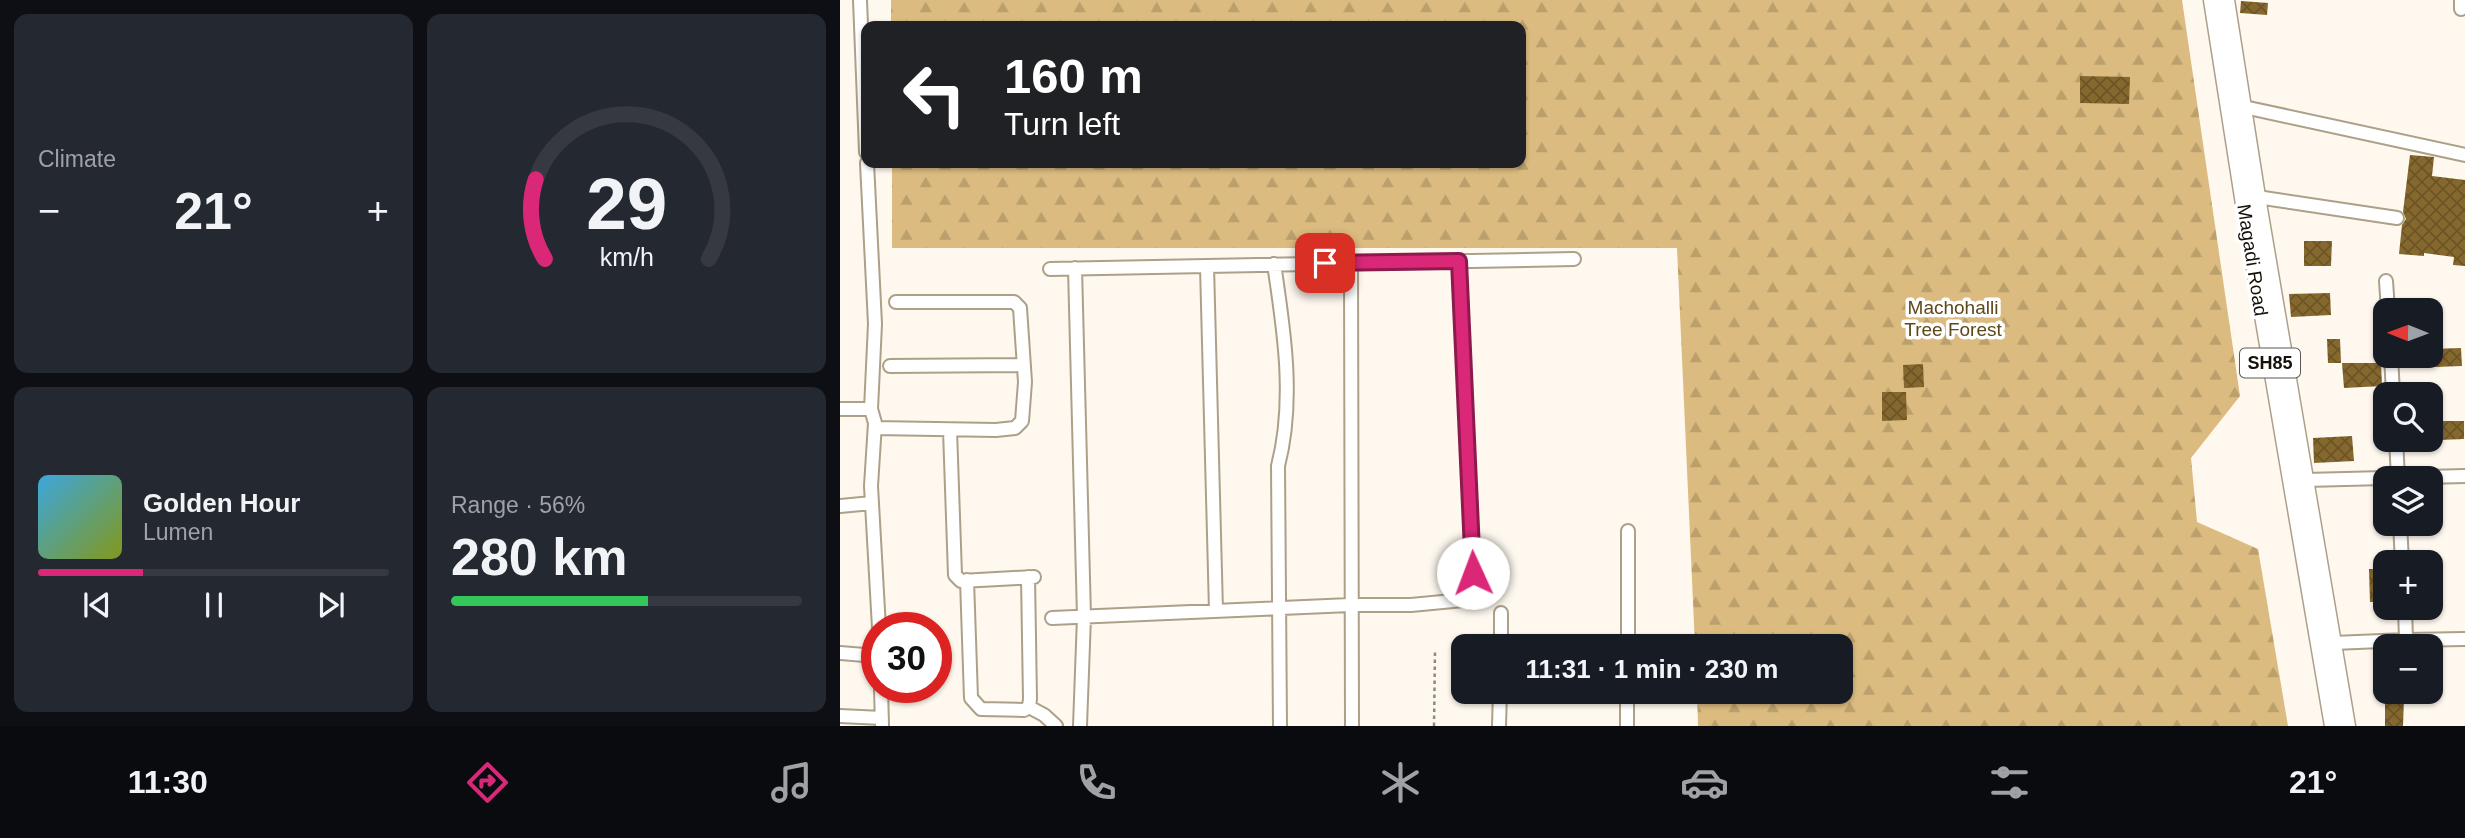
<!DOCTYPE html>
<meta charset="utf-8">
<style>
body{margin:0;font-family:Arial,sans-serif;background:#242831;color:#f1f3f6;height:100vh;display:flex;flex-direction:column;font-size:26px;white-space:nowrap}
*{box-sizing:border-box;margin:0}
p{font-size:23px;color:#9ea1a6}
.icon{flex:none;width:38px;height:38px;fill:none;stroke:currentColor;stroke-width:2;stroke-linecap:round;stroke-linejoin:round}
.map{position:relative;flex:1;overflow:hidden}
.details{display:flex;flex-direction:column;gap:14px;padding:14px;background:#0d0f14;width:840px}
.details>*{flex:none}
.guide{position:absolute;left:21px;top:21px;width:665px;height:147px;border-radius:14px;box-shadow:0 2px 5px #0004;background:#202124;color:#fff;overflow:hidden}
.needle{width:46px;rotate:271deg}
.controls{position:absolute;left:1533px;top:298px;display:grid;gap:14px}
.controls a{display:grid;place-items:center;width:70px;height:70px;border-radius:14px;background:#171b24;box-shadow:0 2px 5px #0004;font-size:35px}
.speed{position:absolute;left:21px;top:612px;display:flex;gap:14px;font-size:35px;font-weight:700;text-align:center}
.speed>*{display:grid;place-content:center;width:91px;height:91px;border-radius:50%;background:#171b24;box-shadow:0 2px 5px #0004;line-height:1}
.speed .limit{border:10px solid #d22;background:#fff;color:#111}
.pin{position:absolute;display:grid;place-items:center;width:60px;height:60px;color:#fff;margin:-30px;border-radius:14px;box-shadow:0 4px 10px #0006}
.me{position:absolute;width:77px;margin:-38px;rotate:358deg;stroke-linejoin:round;filter:drop-shadow(0 0 5px #0008)}
.turn{display:flex;align-items:center;gap:24px;height:147px;padding:0 28px;font-size:32px}
.turn .icon{width:91px;height:91px;stroke-width:2.5}
.turn b{display:block;font-size:49px;line-height:60px}
.big{font-size:52px;font-weight:800;line-height:1.1}
.details .widget{flex:1;display:flex;flex-direction:column;justify-content:center;gap:10px;min-width:0;padding:0 24px;border-radius:14px;background:#242831}
.details .dial{align-items:center;gap:0}
.dial svg{height:182px;overflow:visible;fill:none;stroke:#363941;stroke-width:7;stroke-linecap:round;text-anchor:middle}
.dial text{fill:#f1f3f6;stroke:none}
.song{display:flex;align-items:center;gap:21px}
.cover{width:84px;height:84px;border-radius:10px;background:linear-gradient(135deg,hsl(200 70% 55%),hsl(70 70% 35%))}
.played{height:7px;border-radius:4px;background:linear-gradient(90deg,#db2777 30%,#363941 30%)}
.keys{display:flex;justify-content:space-around;direction:ltr}
.heat{display:flex;justify-content:space-between;align-items:center;font-size:38px;direction:ltr}
.charge{height:10px;border-radius:5px;background:linear-gradient(90deg,#34c759 56%,#363941 0)}
.details .tiles{flex:1;display:grid;gap:14px;grid-template-columns:repeat(2,1fr)}
.trip{position:absolute;left:611px;top:634px;width:402px;height:70px;border-radius:14px;background:#171b24;box-shadow:0 2px 5px #0004;font-weight:800;line-height:70px;text-align:center}
.tab-bar{display:flex;height:112px;justify-content:space-around;align-items:center;background:#090b0e;color:#9ea1a6}
.tab-bar .icon{width:49px;height:49px}
.tab-bar .selected{color:#db2777}
.tab-bar b{font-size:32px;color:#f1f3f6}
main{display:flex;flex:1;min-height:0}
.map>svg:first-child{display:block}
.forest{fill:url(#forest-firs)}
.building{fill:url(#building-cross-hatch)}
.lines{fill:none;stroke-linecap:round;stroke-linejoin:round}
.minor-casing{stroke:#aca089;stroke-width:16}
.major-casing{stroke:#aca089;stroke-width:19}
.path{stroke:#8e8980;stroke-width:2.5;stroke-dasharray:3.5 3.5;stroke-linecap:butt}
.minor{stroke:#fff;stroke-width:12}
.major{stroke:#fff;stroke-width:16}
.route-casing{stroke:#8e194d;stroke-width:18}
.route{stroke:#db2777;stroke-width:12}
.labels{text-anchor:middle;stroke-width:7;stroke-linejoin:round;paint-order:stroke}
.shield{fill:#fff;stroke:#5c5853;stroke-width:2}
.shield-label{font-size:18px;font-weight:bold;fill:#161109}
.street-label{font-size:19px;fill:#161109;stroke:#fff}
.park-label{font-size:19px;fill:#5e4719;stroke:#fff}
</style>
<main>
<section class="details">
<div class="tiles">
<div class="widget"><p>Climate</p>
<div class="heat"><a>−</a><b class="big">21°</b><a>+</a></div>
</div>
<div class="widget dial"><svg viewBox="0 0 100 80">
<path d="M14 69A42 42 0 1 1 86 69"/>
<path d="M14 69A42 42 0 0 1 10 34" stroke="#db2777"/>
<text x="50" y="56" font-size="32" font-weight="700">29</text>
<text x="50" y="72" font-size="11">km/h</text>
</svg></div>
<div class="widget">
<div class="song"><i class="cover"></i><div><b>Golden Hour</b><p>Lumen</p></div></div>
<div class="played"></div>
<div class="keys"><svg class="icon" aria-label="previous" viewBox="0 0 24 24"><path d="M18 5L8 12l10 7zM5 5v14"/></svg><svg class="icon" aria-label="pause" viewBox="0 0 24 24"><path d="M8 5v14M16 5v14"/></svg><svg class="icon" aria-label="next" viewBox="0 0 24 24"><path d="M6 5l10 7-10 7zM19 5v14"/></svg></div>
</div>
<div class="widget"><p>Range · 56%</p><b class="big">280 km</b><div class="charge"></div></div>
</div>
</section>
<div class="map">
<svg width="1625" height="726" viewBox="0 0 1625 726">
<defs>
<pattern id="forest-firs" width="22" height="20" patternUnits="userSpaceOnUse" patternTransform="scale(1.75)"><rect width="22" height="20" fill="#dbbb7f"/><path d="M5 1l3.5 6h-7zM16 11l3.5 6h-7z" fill="#bba06c"/></pattern>
<pattern id="building-cross-hatch" width="8" height="8" patternUnits="userSpaceOnUse" patternTransform="scale(1.75)"><rect width="8" height="8" fill="#85682d"/><path d="M0 0l8 8M0 8l8-8" fill="none" stroke="#6c5425"/></pattern>
</defs>
<rect width="100%" height="100%" fill="#fef8ef"/>
<path class="forest" d="M51 0H1342L1400 396 1351 458 1357 522 1418 549 1448 726H858L857 691H1001V646H855L837 248H52V163H681V26H51Z"/>
<path class="building" d="M1401 1 1428 3 1427 15 1400 13Z
M1240 76 1290 77 1289 104 1240 103Z
M1570 155 1594 157 1592 176 1625 180V266L1613 265 1614 257 1584 253V256L1559 254 1562 225 1566 219 1563 212Z
M1464 241H1492L1491 266H1464Z
M1490 293 1491 315 1451 317 1449 294Z
M1487 339H1500L1501 363H1488Z
M1621 348 1622 366 1594 367V360L1591 361V349Z
M1502 363H1541L1542 386 1504 388Z
M1083 364 1084 387 1064 388 1063 365Z
M1042 392H1066L1067 420 1042 421Z
M1599 421H1624V439L1599 440Z
M1512 436 1514 461 1474 463 1473 438Z
M1529 569H1545V602H1530Z
M618 691H651V702H618Z
M1545 698H1564L1563 726H1545Z"/>
<g class="lines">
<g class="minor-casing">
<path id="minor" d="M20 0 26 152
M1621 9V0
M1404 107 1625 155
M27 163 35 324 31 409 35 423 31 486 39 628
M1417 197 1557 218
M511 263 512 726
M434 264C444 330 455 401 438 466L440 726
M367 266 376 611
M235 268 244 617 240 726
M210 269 734 259
M1546 281 1548 310
M1551 355 1553 394
M50 366 184 365
M0 409H31
M35 428 156 430 175 428 182 421 185 382 180 308 174 302H56
M110 430 115 575 121 581 194 577
M1556 439 1558 478
M1465 480 1625 476
M0 506 32 503
M1560 523 1562 562
M127 580 131 698 141 709 184 710 189 707 190 699 188 577
M1565 607 1566 640 1625 639
M212 618 510 605H571L634 599 619 261
M1493 643 1566 640
M661 646V613
M788 646V531
M0 653 37 656
M41 688 42 726
M189 707 204 715 216 726
M0 716 42 718
M659 726 660 691
M787 726V691"/>
</g>
<g class="major-casing">
<path id="major" d="M1372 0 1404 204 1493 726
M1386 0 1418 203 1507 726"/>
</g>
<path class="path" d="M594 726 595 650"/>
<use href="#minor" class="minor"/>
<use href="#major" class="major"/>
</g>
<g class="lines">
<g class="route-casing">
<path id="route" d="M485 263 619 261 633 573"/>
</g>
<use href="#route" class="route"/>
</g>
<g class="labels">
<rect class="shield" x="1400" y="348.5" width="60" height="29" rx="5"/>
<g class="shield-label">
<text x="1430" y="369">SH85</text>
</g>
<g class="street-label">
<text transform="translate(1413 260) rotate(81)" y="7">Magadi Road</text>
</g>
<g class="park-label">
<text x="1113" y="314">Machohalli<tspan x="1113" dy="22">Tree Forest</tspan></text>
</g>
</g>
</svg>
<div class="controls">
<a><svg class="needle" viewBox="-14 -14 28 28"><path d="M0-13l5 13h-10z" fill="#e53935"/><path d="M0 13l5-13h-10z" fill="#9ea1a6"/></svg></a>
<a><svg class="icon" aria-label="search" viewBox="0 0 24 24"><circle cx="10" cy="10" r="6"/><path d="M15 15l6 6"/></svg></a>
<a><svg class="icon" aria-label="layers" viewBox="0 0 24 24"><path d="M12 4l9 5-9 5-9-5zM3 14l9 5 9-5"/></svg></a>
<a>+</a>
<a>−</a>
</div>
<div class="speed"><div class="limit">30</div></div>
<div class="pin" style="left:485px;top:263px;background:#d93025"><svg class="icon" aria-label="arrive" viewBox="0 0 24 24"><path d="M6 21V4h12l-3 4 3 4H6"/></svg></div>
<svg class="me" style="left:633px;top:573px" viewBox="-20 -20 40 40"><circle r="19" fill="#fff"/><path d="M0-13L10 11 0 6-10 11z" fill="#db2777"/></svg>
<div class="trip">11:31 · 1 min · 230 m</div>
<div class="guide">
<div class="turn"><svg class="icon" aria-label="left" viewBox="0 0 24 24"><path d="M17 20v-9H6M10 6l-5 5 5 5"/></svg><div><b>160 m</b>Turn left</div></div>
</div>
</div>
</main>
<nav class="tab-bar">
<b>11:30</b>
<svg class="icon selected" aria-label="directions" viewBox="0 0 24 24"><path d="M12 3l9 9-9 9-9-9zM9 14v-3h6M13 9l2 2-2 2"/></svg>
<svg class="icon" aria-label="music" viewBox="0 0 24 24"><path d="M9 18V5l10-2v13"/><circle cx="6" cy="18" r="3"/><circle cx="16" cy="16" r="3"/></svg>
<svg class="icon" aria-label="phone" viewBox="0 0 24 24"><path d="M5 4h4l2 5-3 2q2 4 5 5l2-3 5 2v4C11 20 4 13 5 4z"/></svg>
<svg class="icon" aria-label="climate" viewBox="0 0 24 24"><path d="M12 3v18M4 7l16 10M4 17L20 7"/></svg>
<svg class="icon" aria-label="car" viewBox="0 0 24 24"><path d="M5 17H2v-5l4-1 3-4h7l3 4 3 1v5h-3M9 17h6M6 11h13"/><circle cx="7" cy="17" r="2"/><circle cx="17" cy="17" r="2"/></svg>
<svg class="icon" aria-label="filters" viewBox="0 0 24 24"><path d="M4 7h16M4 17h16"/><circle cx="9" cy="7" r="2"/><circle cx="15" cy="17" r="2"/></svg>
<b>21°</b>
</nav>
